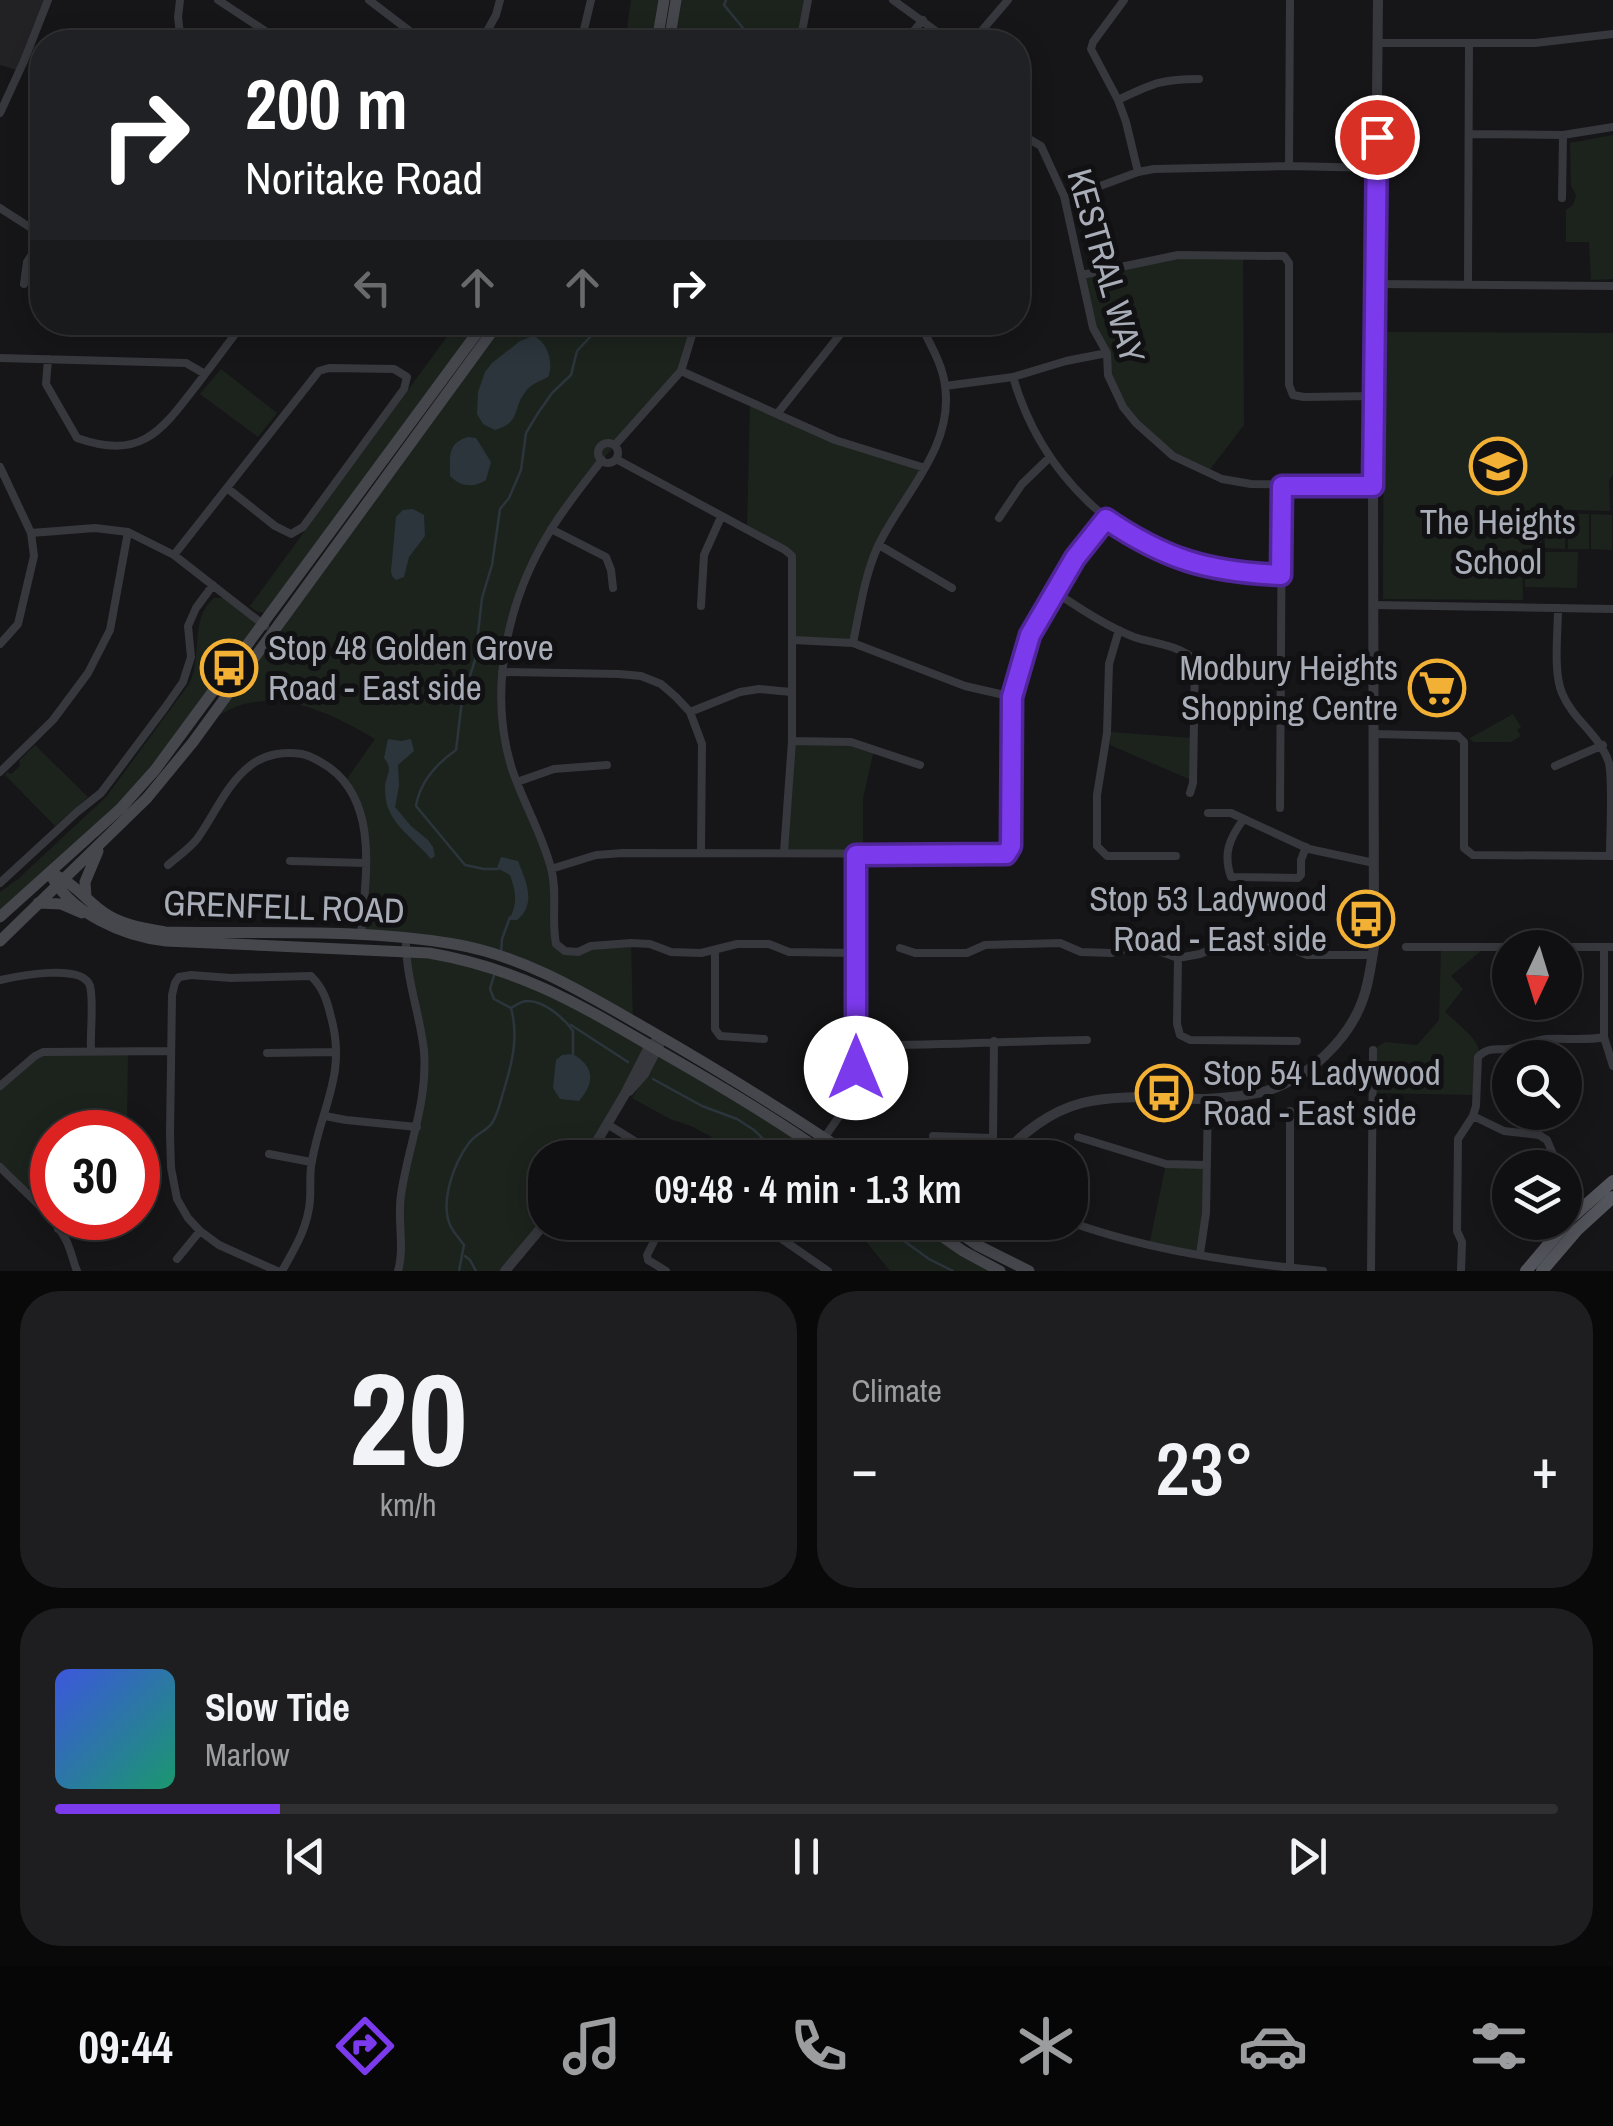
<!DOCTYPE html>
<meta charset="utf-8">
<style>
body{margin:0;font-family:"Archivo Narrow",sans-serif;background:#1e1e20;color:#f1f3f6;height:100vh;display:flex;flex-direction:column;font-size:38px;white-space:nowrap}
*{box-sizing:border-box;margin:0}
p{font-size:32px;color:#9c9d9f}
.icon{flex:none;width:55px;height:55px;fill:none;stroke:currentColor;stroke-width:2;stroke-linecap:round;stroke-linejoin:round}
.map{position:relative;height:1271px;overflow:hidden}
.details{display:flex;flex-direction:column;gap:20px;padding:20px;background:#09090a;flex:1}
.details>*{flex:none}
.hud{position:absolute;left:30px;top:30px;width:1000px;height:305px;border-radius:40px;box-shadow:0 5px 25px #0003,0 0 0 2px #303032;background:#202124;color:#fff;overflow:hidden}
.needle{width:65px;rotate:184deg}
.tools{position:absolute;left:1492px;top:930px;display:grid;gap:20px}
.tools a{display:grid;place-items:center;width:90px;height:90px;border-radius:50%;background:#101012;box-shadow:0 5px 25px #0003,0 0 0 2px #303032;font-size:50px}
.speed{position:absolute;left:30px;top:1110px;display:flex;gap:20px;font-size:50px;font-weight:700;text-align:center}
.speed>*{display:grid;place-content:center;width:130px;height:130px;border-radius:50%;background:#101012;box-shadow:0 5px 25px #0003,0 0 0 2px #303032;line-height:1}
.speed .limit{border:15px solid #d22;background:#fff;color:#111}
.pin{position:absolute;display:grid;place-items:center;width:85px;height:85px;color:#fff;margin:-42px;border:5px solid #fff;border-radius:50%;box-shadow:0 2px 10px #0007}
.me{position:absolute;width:110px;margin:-55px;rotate:0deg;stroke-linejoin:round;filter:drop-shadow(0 0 8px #0008)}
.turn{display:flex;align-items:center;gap:35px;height:210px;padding:0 50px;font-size:45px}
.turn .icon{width:130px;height:130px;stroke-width:2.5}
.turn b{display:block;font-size:70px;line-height:85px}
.lanes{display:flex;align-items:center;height:95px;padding:0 50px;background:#0003;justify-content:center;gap:50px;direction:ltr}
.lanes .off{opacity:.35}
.big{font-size:75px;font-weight:600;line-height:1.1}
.details .tile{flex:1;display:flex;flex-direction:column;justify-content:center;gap:15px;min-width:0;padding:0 35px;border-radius:40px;background:#1e1e20}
.details .dial{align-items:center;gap:0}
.dial b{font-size:130px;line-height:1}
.song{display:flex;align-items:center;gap:30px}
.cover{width:120px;height:120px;border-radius:15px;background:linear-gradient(135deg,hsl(230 70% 55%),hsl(160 70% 35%))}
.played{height:10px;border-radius:5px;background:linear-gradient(90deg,#7c3aed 15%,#303032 15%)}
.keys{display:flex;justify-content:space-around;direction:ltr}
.heat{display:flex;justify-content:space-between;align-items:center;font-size:55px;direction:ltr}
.details .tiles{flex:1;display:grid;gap:20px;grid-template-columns:1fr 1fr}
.tile:last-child{grid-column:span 2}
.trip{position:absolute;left:528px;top:1140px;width:560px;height:100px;border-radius:40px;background:#101012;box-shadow:0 5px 25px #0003,0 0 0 2px #303032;font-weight:600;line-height:100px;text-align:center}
.dock{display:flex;height:160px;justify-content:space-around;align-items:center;background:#060607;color:#9c9d9f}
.dock .icon{width:70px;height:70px}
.dock .active{color:#7c3aed}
.dock b{font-size:45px;color:#f1f3f6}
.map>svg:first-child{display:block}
.built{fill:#222225}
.green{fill:#1c231d}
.water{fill:#2c353c}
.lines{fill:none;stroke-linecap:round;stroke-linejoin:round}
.stream{stroke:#2c353c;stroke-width:2.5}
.minor{stroke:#37383d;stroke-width:8}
.tertiary{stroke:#37383d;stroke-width:10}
.secondary{stroke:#45474d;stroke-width:11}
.primary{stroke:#53555c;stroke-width:12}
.route-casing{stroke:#51269a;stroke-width:25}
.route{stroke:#7c3aed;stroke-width:18}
.labels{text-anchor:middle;stroke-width:10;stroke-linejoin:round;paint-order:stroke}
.street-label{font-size:35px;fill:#a8adb8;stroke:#111113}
.poi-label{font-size:35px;fill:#a8adb8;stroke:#111113;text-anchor:start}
</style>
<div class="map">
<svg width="1613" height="1271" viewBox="0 0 1613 1271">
<rect width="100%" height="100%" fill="#161618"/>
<path class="built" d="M0 0H48L20 71 0 65Z"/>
<path class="green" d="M631 0H661L653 42H625Z
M676 0H805L797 42H670Z
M1613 135V279L1591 280 1589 242H1566V210L1573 205 1576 196 1571 185 1570 143Z
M1243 254 1244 425 1211 468 1208 474 1173 456 1136 423 1112 385 1108 361 1093 328 1082 275 1157 258Z
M457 323H481L264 613 256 611 250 606Z
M499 323H696L681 371 602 460 551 529 514 605 502 672 503 725 517 782 551 869 556 944 565 951 631 943 633 1021 609 1007 480 950 361 935 366 863 358 805 344 783 375 739C335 715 285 690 238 706 228 710 218 716 209 720Z
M1384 332 1613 333V475L1609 480 1610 511 1542 509 1541 548 1522 549 1523 600 1383 599Z
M221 369 277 413 258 437 200 394Z
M750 403 835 440 925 468 879 545 853 643 793 640 792 556 747 530Z
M1544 513 1565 514V549L1545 548Z
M1568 514H1589V549H1568Z
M1591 514 1612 515V550L1591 549Z
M1524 552H1578L1577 588 1525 587Z
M214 598H223L255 623 256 626 153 768 119 805 0 912V892L18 879 106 797 189 684C203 658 189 618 214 598Z
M1513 714 1521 727 1517 730 1521 736 1511 742H1473L1470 738Z
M1111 732 1190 738 1189 779 1110 745Z
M792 741 851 742 874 750 863 798V855L784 852Z
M35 745 88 797 55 826 5 775 7 772 11 774 20 766 19 761Z
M1441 947 1481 951 1451 976 1463 989 1445 1012C1485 1048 1482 1041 1477 1095L1372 1093 1373 1050 1385 1042 1417 1045 1439 1020Z
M406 951 509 973 650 1045 586 1157 545 1158V1222L505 1271H397L400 1206 416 1132 423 1047Z
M128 1050 127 1132H52V1166L24 1191 0 1167V1086L35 1056Z
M659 1056 740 1102 824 1157H749L691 1126 670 1119 632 1098Z
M1166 1164 1206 1165 1200 1254 1149 1246Z
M837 1223H914L945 1245 992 1271H890L864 1239Z"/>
<path class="water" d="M533 336C548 341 554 364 548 377 540 381 531 384 526 391 512 408 522 422 495 430L483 424 477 414 478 392 485 372 492 363 520 341Z
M468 437 476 438 491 462 486 480C473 488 461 487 450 476 450 457 447 443 468 437Z
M413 509 424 515 425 536 409 557 404 577 396 580 392 576 391 571 396 517 403 510Z
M388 739 401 741 411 739 414 751 398 765 399 786 395 807 411 826 428 840 433 847 435 856 431 859C419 844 395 827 389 810 386 805 385 793 385 787 386 774 394 770 384 758Z
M501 857 518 861C526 881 537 904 517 920H509C518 903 516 892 510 875L497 868Z
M573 1054C596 1068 594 1083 579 1101L560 1099 553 1088 556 1060 562 1055Z"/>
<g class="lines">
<path class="stream" d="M726 0 724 5 743 28 742 42
M498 869H484L465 865 416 806C420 782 436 764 456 750L462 701 475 660 482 598 492 565 500 509 509 498 521 470 526 433 538 413 552 393 571 375 577 351 604 322
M501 953 502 939 510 917
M511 1008C516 1005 521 1001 528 1001 544 1001 564 1018 573 1031V1054
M571 1025 628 1062
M653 1079 702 1106 737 1119 754 1130 783 1158
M878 1222 929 1259 953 1271
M465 1256 470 1260 476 1271
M459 1271 464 1245C459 1238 453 1232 450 1225 440 1201 454 1163 469 1143 475 1134 487 1131 492 1123 498 1114 500 1103 503 1093 512 1064 519 1037 511 1008L494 999 490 989 494 975"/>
<path class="minor" d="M180 0 178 17 181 42
M218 0 282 42
M369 0 424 42
M893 0 951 42
M1124 0 1093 42 1091 49 1118 100 1126 122 1138 172
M146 42 180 38
M481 42 496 15 500 0
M581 42 591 0
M800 42 808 0
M904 42 923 20
M972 42 1008 0
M1379 43H1535L1613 34
M1118 100C1152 84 1160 79 1199 79
M0 113 24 61 48 0
M1018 113 1020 126 1029 139 1041 146 1064 196 1093 328 1107 353 1108 375 1123 407 1136 423 1173 456 1222 479 1251 484 1373 486
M1470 134 1563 135 1613 127
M1289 166 1290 0
M1562 198 1563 135
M1065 199 1138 172 1154 169 1289 166 1377 168
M0 208 42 235
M1082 275 1178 255 1284 256 1289 263V385L1293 395 1304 397 1375 396
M24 284 27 262 42 239
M1376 284 1613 286
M1468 284 1469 43
M0 358 186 363 205 374
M48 359 46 384 77 438C140 460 160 433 196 386 212 365 228 344 244 322
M681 371 835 440 925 468
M1013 377C1041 473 1115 546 1213 569 1235 574 1258 574 1281 575
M945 386 1013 377 1066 361 1107 353
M777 414 850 322
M598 453a10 10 0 1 1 20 0a10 10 0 1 1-20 0Z
M615 445 681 371 696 322
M616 459 785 550 792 556V741L784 852
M602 460C585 482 567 504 552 528 508 597 487 689 512 769 523 802 542 834 551 868 558 893 551 919 556 944L565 951 578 952 591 946 631 943 650 944 671 952 701 953 737 944H769L789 952 856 953
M0 467 31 533 34 556 18 624 0 644
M999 518 1022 484 1050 457
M551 529 606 557 611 570 613 588
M31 533 95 528 128 532 174 555 265 626
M879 545 952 588
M174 555 319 371 329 368 394 369 407 377 404 389 303 527 291 534 275 526 227 488
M1055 592C1081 609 1106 626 1134 637 1155 644 1179 645 1195 660L1193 783 1190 793
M1374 605 1613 609
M701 606 704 555 721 517
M1558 608C1558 632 1553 672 1562 693 1573 720 1600 735 1609 763 1613 782 1610 833 1610 856
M1119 630 1109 664 1107 733 1097 795V846L1107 856H1176
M793 640 853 643 965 686 1013 697
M853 643C860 610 864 577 878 546 902 495 954 448 945 386 943 365 929 342 919 322
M502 672 619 674 641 676 661 684 676 697 690 712 702 744 701 852
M690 712 740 692 759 689 791 692
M1374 734 1458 736 1464 742V848L1473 855 1613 856
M792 741 851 742 920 765
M1555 766 1603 745
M0 772 53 720 88 673 110 630 128 532
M517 782 554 769 607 765
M1280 808 1282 486
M1208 813H1231L1309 849 1374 863
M1243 820C1229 839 1223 854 1231 877L1298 878 1301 875V860L1306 847
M290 861 366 863
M168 865C177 857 189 849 197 839 215 814 226 784 251 765 266 754 285 751 302 754 312 756 321 762 330 768 380 805 365 881 361 935
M551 869 596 855 623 853 1006 854 1011 846 1013 697 1030 635 1075 558 1105 519
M0 883 77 812 101 793 164 709 183 682 191 657 188 626 196 608 213 585
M1406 947H1613
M1604 947V1037L1613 1066
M900 948 915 953H967L985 945 1060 943 1081 952 1112 953 1126 949H1153L1178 958 1200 954 1217 947 1290 948 1307 955H1372
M715 950V1029L720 1036 764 1039
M1178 958 1177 1024 1180 1035 1190 1040 1297 1041
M0 980C18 976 83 963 90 986 94 1002 90 1032 91 1050
M856 1045C933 1046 1010 1041 1087 1040
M267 1053 336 1052
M0 1086 35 1056 43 1052 171 1051
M325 1116 346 1120 417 1127
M1473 1116 1504 1131 1539 1135 1547 1140 1559 1168
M607 1124 662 1158
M933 1136 993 1138 994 1041
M1078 1137 1166 1164 1206 1165
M822 1141 845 1108 854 1082 856 855
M269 1154 311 1162
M0 1167C22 1190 51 1212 66 1240 71 1250 73 1261 77 1271
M664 1222 647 1255 648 1260 666 1271
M757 1222 828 1271
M1070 1222C1151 1251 1238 1263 1323 1271
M58 1229 81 1222 84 1218
M1200 1254 1206 1213 1208 1099
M177 1259 200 1231
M1290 1268V1111
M277 1271 219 1245 200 1231 188 1218 177 1199 171 1168 170 1134 172 995 175 983 179 977 191 975 231 978 311 976C323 988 327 1000 331 1017 347 1074 321 1108 312 1161 309 1173 311 1187 310 1200 308 1227 295 1248 282 1271
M398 1271C405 1247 397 1220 401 1195 408 1146 428 1102 424 1051 420 1013 405 977 406 938
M1371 1271 1373 1050
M1461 1271 1462 1242 1457 1231 1458 1139 1473 1116 1476 1106 1478 1057C1488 1047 1494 1050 1508 1049 1521 1048 1534 1040 1547 1039 1566 1038 1586 1041 1604 1037"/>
<path class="tertiary" d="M629 1091 644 1074 660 1043
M587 1158 625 1094 650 1045 657 1041
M1001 1158C1021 1133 1051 1111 1082 1103 1122 1093 1164 1099 1205 1099 1224 1098 1247 1096 1266 1091 1307 1079 1349 1040 1363 999 1369 983 1371 964 1374 947L1373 486 1378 0
M505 1271 546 1222"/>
<path class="secondary" d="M657 42 664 0
M669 42 676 0
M50 873C72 881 84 898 103 912 121 925 143 928 165 932 260 934 359 928 454 944 525 956 586 994 647 1029 718 1070 787 1112 854 1158
M50 873C69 913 125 937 166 941L429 953C522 969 582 1006 661 1052 719 1085 777 1119 831 1158
M86 897 85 882 98 851
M38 903 61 904 82 913
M0 917 121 808 155 770 485 322
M0 941 147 798 193 742 499 322
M921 1222 963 1251 1000 1271
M944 1222 977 1245 1029 1271"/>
<path class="primary" d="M1526 1271 1571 1218 1613 1181
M1542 1271 1577 1230 1613 1197"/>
</g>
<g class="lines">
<g class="route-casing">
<path id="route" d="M856 1068V855L1006 854 1011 846 1012 697 1030 635 1075 558 1106 519C1166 560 1209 572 1281 575L1282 486H1373L1377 137"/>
</g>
<use href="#route" class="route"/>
</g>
<defs>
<g id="school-ring" transform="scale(2.875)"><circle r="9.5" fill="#111113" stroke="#f2b134" stroke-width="1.5"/><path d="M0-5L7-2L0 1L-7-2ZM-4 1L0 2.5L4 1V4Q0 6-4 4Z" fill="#f2b134"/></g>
<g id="bus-ring" transform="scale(2.875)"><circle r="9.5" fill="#111113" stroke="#f2b134" stroke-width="1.5"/><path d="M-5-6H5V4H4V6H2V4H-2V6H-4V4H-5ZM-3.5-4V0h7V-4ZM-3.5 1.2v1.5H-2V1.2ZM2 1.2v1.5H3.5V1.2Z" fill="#f2b134"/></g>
<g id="supermarket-ring" transform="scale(2.875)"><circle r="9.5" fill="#111113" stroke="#f2b134" stroke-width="1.5"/><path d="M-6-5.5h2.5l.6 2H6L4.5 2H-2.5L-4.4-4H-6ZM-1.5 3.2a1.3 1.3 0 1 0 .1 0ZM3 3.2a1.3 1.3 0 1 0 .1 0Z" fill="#f2b134"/></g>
</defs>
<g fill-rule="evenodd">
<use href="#school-ring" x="1498" y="466"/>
<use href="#bus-ring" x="229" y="668"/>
<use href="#supermarket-ring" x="1437" y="688"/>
<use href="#bus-ring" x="1366" y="919"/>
<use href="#bus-ring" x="1164" y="1093"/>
</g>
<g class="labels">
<g class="street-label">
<text transform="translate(1106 266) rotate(74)" y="12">KESTRAL WAY</text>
<text transform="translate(284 907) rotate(2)" y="12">GRENFELL ROAD</text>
</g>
<g class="poi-label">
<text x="1498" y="534" text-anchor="middle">The Heights<tspan x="1498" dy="40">School</tspan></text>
<text x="268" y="660">Stop 48 Golden Grove<tspan x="268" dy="40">Road - East side</tspan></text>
<text x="1398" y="680" text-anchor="end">Modbury Heights<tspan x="1398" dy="40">Shopping Centre</tspan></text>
<text x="1327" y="911" text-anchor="end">Stop 53 Ladywood<tspan x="1327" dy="40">Road - East side</tspan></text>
<text x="1203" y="1085">Stop 54 Ladywood<tspan x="1203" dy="40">Road - East side</tspan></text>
</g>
</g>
</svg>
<div class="tools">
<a><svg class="needle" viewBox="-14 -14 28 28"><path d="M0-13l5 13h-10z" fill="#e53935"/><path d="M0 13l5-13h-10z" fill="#9c9d9f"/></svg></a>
<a><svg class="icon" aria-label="search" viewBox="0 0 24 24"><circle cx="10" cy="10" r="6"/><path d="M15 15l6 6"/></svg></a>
<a><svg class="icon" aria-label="layers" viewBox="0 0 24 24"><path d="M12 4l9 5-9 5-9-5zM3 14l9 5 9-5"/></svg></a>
</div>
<div class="speed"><div class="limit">30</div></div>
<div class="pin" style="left:1377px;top:137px;background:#d93025"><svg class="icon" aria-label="arrive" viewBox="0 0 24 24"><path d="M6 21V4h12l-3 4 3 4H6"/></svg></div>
<svg class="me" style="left:856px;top:1068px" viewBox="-20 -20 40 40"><circle r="19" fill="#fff"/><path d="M0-13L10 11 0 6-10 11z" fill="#7c3aed"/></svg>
<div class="trip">09:48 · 4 min · 1.3 km</div>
<div class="hud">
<div class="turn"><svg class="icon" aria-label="right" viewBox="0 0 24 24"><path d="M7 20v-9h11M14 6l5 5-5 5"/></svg><div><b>200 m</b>Noritake Road</div></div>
<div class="lanes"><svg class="icon off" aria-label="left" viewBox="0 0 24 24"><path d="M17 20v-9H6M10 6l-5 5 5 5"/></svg><svg class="icon off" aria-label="ahead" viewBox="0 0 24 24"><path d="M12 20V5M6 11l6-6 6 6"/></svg><svg class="icon off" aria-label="ahead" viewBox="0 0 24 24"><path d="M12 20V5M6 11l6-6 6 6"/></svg><svg class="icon" aria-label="right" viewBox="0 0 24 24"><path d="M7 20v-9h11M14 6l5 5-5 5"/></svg></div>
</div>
</div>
<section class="details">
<div class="tiles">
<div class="tile dial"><b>20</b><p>km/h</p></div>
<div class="tile"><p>Climate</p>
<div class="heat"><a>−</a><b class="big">23°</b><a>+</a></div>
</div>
<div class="tile">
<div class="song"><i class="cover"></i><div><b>Slow Tide</b><p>Marlow</p></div></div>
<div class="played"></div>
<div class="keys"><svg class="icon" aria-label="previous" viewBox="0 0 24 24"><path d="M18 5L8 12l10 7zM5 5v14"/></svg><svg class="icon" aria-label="pause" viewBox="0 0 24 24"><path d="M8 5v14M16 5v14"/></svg><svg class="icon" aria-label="next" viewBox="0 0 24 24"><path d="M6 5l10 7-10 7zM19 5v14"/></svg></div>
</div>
</div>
</section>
<nav class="dock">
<b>09:44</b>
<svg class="icon active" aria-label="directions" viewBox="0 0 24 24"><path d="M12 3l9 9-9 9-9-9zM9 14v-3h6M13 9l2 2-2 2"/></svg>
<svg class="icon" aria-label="music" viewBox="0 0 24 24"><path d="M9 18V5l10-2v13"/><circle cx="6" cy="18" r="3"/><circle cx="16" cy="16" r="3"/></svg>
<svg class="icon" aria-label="phone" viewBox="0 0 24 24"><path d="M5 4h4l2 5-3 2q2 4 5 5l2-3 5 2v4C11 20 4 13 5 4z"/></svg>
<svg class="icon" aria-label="climate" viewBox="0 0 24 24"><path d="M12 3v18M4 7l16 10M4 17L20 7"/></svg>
<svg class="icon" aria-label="car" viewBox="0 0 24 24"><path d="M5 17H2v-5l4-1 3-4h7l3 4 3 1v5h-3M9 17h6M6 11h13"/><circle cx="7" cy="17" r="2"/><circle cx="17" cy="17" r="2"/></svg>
<svg class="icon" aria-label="filters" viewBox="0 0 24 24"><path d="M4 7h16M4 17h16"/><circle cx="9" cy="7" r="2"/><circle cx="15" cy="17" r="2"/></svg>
</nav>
